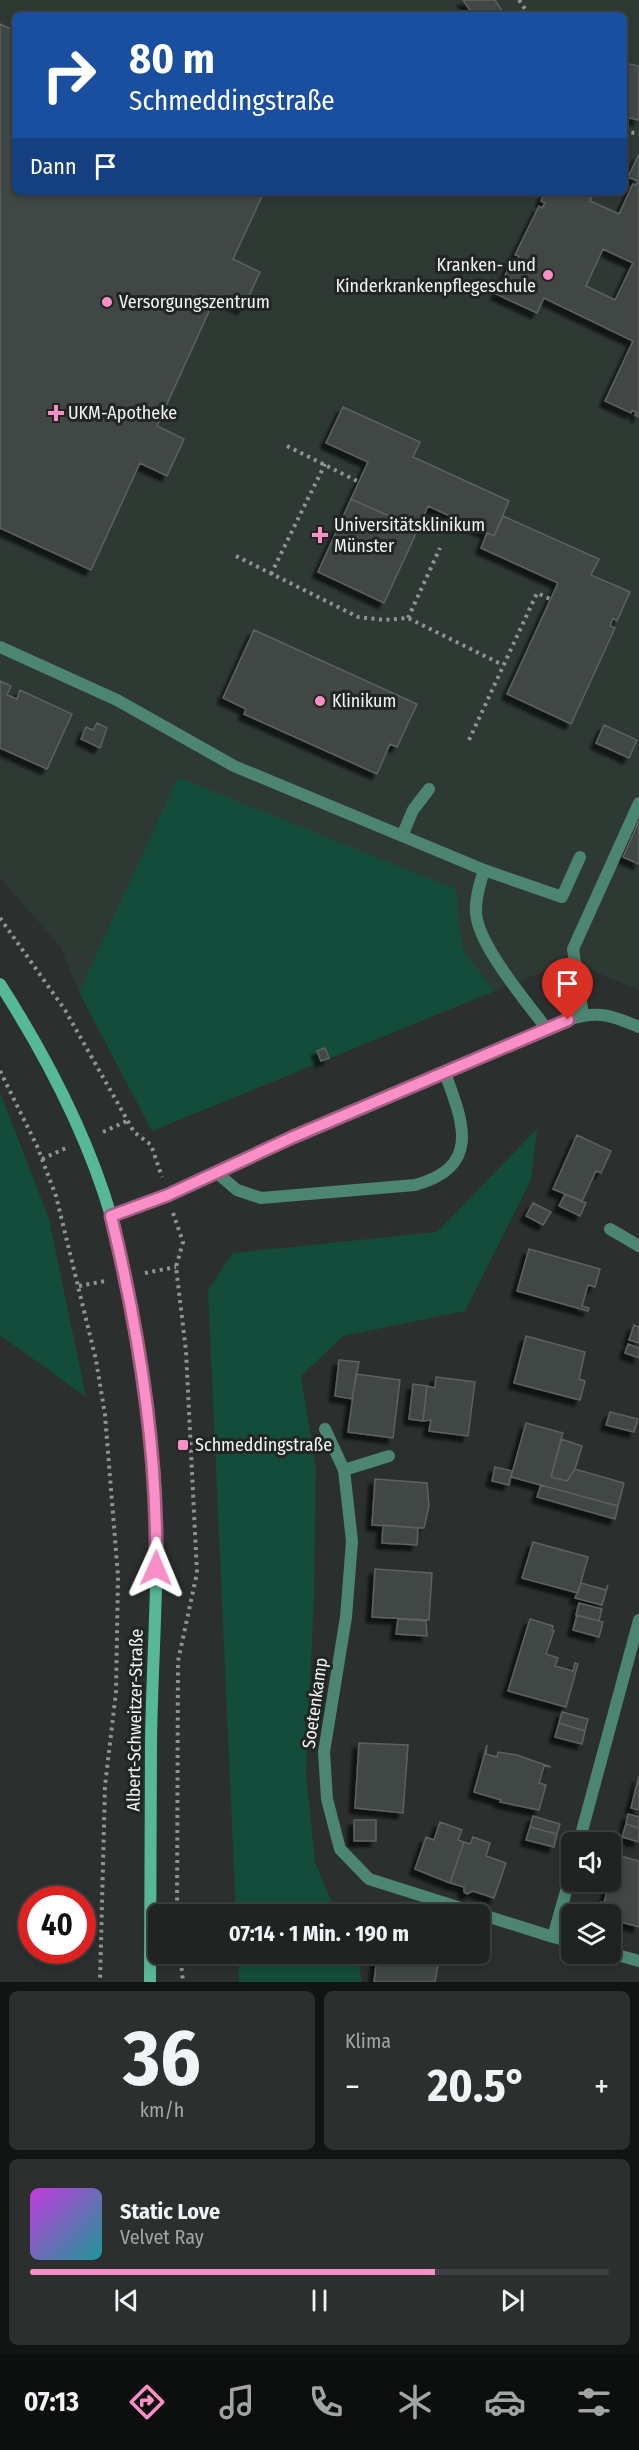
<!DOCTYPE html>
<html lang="de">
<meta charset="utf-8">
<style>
body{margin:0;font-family:"Fira Sans Condensed",sans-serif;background:#2d2f2f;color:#f1f3f6;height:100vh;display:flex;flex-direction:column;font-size:22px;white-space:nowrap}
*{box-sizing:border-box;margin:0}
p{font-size:20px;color:#a2a4a5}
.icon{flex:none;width:33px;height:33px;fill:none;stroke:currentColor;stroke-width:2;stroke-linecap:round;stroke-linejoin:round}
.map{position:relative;height:1982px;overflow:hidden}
.panel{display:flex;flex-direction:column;gap:9px;padding:9px;background:#121313;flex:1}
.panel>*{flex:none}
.hud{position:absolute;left:12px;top:12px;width:615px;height:183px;border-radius:9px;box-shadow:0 3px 9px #0003,0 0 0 2px #3d4040;background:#1a4fa0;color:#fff;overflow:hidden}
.controls{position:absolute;left:561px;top:1832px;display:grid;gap:12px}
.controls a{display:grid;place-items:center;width:60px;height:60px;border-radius:9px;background:#202322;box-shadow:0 3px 9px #0003,0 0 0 2px #3d4040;font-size:30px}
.speed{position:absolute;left:18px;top:1886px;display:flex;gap:12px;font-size:30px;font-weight:700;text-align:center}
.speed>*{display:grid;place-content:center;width:78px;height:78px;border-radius:50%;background:#202322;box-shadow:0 3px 9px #0003,0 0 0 2px #3d4040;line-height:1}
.speed .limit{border:9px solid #d22;background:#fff;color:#111}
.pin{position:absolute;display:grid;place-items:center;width:51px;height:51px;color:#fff;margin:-62px -26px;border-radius:50% 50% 50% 0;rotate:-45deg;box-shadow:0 0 6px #0007}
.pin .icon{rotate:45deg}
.me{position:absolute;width:66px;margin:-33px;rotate:1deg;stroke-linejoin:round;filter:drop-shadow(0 0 4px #0008)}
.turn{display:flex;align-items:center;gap:21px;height:126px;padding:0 18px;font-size:27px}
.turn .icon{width:78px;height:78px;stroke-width:2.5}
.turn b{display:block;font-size:42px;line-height:51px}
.then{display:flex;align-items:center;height:57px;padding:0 18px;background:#0003;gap:12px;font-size:22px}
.big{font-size:45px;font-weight:700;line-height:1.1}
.panel .widget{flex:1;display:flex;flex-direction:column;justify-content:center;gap:9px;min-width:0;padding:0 21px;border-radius:9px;background:#2d2f2f}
.panel .dial{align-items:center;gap:0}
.dial b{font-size:78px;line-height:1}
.song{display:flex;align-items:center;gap:18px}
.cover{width:72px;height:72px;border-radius:9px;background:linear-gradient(135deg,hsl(290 70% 55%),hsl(180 70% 35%))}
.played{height:6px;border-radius:3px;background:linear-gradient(90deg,#fa8fc7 70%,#3d4040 70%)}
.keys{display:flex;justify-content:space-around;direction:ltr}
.heat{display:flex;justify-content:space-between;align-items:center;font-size:33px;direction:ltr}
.panel .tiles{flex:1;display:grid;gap:9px;grid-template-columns:1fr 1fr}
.widget:last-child{grid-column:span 2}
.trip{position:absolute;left:148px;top:1904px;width:342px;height:60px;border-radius:9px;background:#202322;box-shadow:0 3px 9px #0003,0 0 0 2px #3d4040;font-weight:700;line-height:60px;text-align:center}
.dock{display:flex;height:96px;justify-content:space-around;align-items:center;background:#0d0e0e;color:#a2a4a5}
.dock .icon{width:42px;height:42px}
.dock .selected{color:#fa8fc7}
.dock b{font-size:27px;color:#f1f3f6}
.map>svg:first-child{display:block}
.built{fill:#2e3934;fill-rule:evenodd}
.green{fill:#134c3a}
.building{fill:#414644;stroke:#5d6260;stroke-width:1.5;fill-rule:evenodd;filter:url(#shadow)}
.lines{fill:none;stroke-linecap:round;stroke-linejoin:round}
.path{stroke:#909492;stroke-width:4;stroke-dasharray:3 4.5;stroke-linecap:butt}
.lane{stroke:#4c8671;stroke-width:12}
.street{stroke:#4c8671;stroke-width:12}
.secondary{stroke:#56b896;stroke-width:12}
.route-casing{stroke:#a25d81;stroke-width:15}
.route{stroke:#fa8fc7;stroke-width:10}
.poi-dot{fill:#fa8fc7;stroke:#212523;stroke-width:2}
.labels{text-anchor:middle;stroke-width:6;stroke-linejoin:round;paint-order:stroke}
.poi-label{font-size:18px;fill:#f2f5f3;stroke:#212523;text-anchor:start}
.street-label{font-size:18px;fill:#f2f5f3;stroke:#212523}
</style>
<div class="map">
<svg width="639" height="1982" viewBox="0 0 639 1982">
<defs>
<filter id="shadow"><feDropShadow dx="-5.5" dy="5.5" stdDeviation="1.5" flood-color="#0009"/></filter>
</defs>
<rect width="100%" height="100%" fill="#2b2f2d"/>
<path class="built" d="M0 0H639V990L569 961 152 1131 79 992 60 946 0 878ZM15 15H624V192H15Z"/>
<path class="green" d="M178 777 456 889 462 948 494 991 152 1131 79 992Z
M0 1092 49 1219 86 1397 0 1335Z
M537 1129 531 1180 465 1311 343 1336 301 1376 316 1468 314 1597 306 1772 315 1862 337 1914H236L208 1290 233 1253 437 1232Z
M238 1953H354L359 1966 362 1982H239Z"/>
<path class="building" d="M463 0H495L505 15H473Z
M0 24 15 31V192H264L233 259 260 272 243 309 216 296 157 426 184 439 167 476 140 463 91 570 0 528Z
M624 63 639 66V120L624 117Z
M639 154V417L635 415 637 413 632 410 631 413 605 401 633 341 544 298 537 313 496 294 513 259 517 261 519 256 515 255 539 206 542 208 545 203 541 201 545 192H594L590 201 619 214 633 184 636 185 638 181 628 177ZM603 249 633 263 615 300 586 286Z
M343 407 420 442 413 457 509 501 494 536 428 506 418 529 351 499 368 462 326 443Z
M351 499 418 529 384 603 318 572Z
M503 516 599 559 591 575 630 592 617 621 613 618 610 626 615 628 571 724 507 694 558 583 481 548 487 533 494 536Z
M254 630 417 704 397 747 390 744 377 774 244 714 246 709 223 698Z
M0 681 11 686 7 695 17 699 20 690 72 714 47 769 0 748Z
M97 723 107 728 100 748 81 739 86 727 93 730Z
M604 725 637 740 629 758 596 743Z
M639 821V864L623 857Z
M325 1048 329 1058 321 1061 317 1051Z
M577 1135 611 1151 601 1173 596 1171 582 1201 553 1189Z
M565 1194 586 1203 580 1216 559 1206Z
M533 1203 551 1212 543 1225 526 1216Z
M529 1249 600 1269 595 1287 588 1285 582 1306 589 1308 588 1311 517 1291Z
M634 1325 639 1327V1343L629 1340Z
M526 1336 585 1352 579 1379 585 1381 580 1400 514 1383Z
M628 1344 639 1348V1358L625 1353Z
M339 1360 359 1362 352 1399 335 1396Z
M356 1374 400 1380 393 1438 348 1432Z
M436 1377 475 1382 468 1436 429 1431 431 1420 423 1421 427 1386 435 1388Z
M413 1384 427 1386 423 1421 409 1419Z
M610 1412 638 1419 634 1432 606 1425Z
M526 1423 563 1433 551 1477 567 1481 575 1469 624 1483 618 1506 511 1477Z
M561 1439 582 1446 575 1469 567 1481 551 1477Z
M495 1467 512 1471 509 1485 492 1481Z
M375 1479 427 1483 429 1506 424 1528 372 1525Z
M541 1485 618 1506 615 1519 537 1497Z
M383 1525 418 1528 417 1545 382 1543Z
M533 1542 588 1557 578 1593 522 1578Z
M375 1569 432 1573 429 1620 372 1617Z
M581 1583 606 1590 608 1585 602 1605 575 1598Z
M579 1603 602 1609 599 1621 576 1615Z
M577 1615 603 1622 599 1637 573 1630Z
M398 1619 426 1621 427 1636 396 1634Z
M530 1619 553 1626 552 1630 554 1631 546 1654 558 1658 555 1666 573 1671 575 1663 578 1664 566 1707 508 1691Z
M562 1712 588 1719 585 1731 559 1723Z
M559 1723 585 1731 582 1744 555 1737Z
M359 1743 408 1745 403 1813 355 1808Z
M487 1745 486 1754 497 1757 498 1752 517 1755 551 1767 544 1766 539 1783 546 1785 539 1810 500 1802 501 1800 474 1792Z
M639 1776V1810L631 1808Z
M628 1814 639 1817V1828L626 1824Z
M533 1816 560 1824 557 1834 530 1827Z
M354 1820H376V1841H354Z
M440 1822 462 1830 458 1840 464 1842 450 1883 415 1869 426 1837 434 1840Z
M626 1824 639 1828V1842L622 1837Z
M530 1827 557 1834 554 1847 526 1840Z
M473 1837 490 1843 486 1856 506 1863 494 1898 473 1891 467 1894 464 1892V1887L450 1883 464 1842 470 1844Z
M617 1855 639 1861V1927L610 1919V1914H598L601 1902 604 1903Z
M378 1953H439L438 1965 377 1957Z
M377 1957 438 1965 435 1982H374Z"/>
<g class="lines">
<path class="path" d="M519 0 529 15
M624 131 639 134
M287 446 359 482
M236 556 358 617 385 620 408 618 503 665
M271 574 325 464
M408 618 440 548
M469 740 537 593 550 599
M0 918 65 1010 134 1132 151 1145 162 1177
M0 1071 37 1146 56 1196 96 1360 105 1415 118 1576 116 1692 105 1786 100 1982
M103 1132 127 1121
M42 1159 66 1148
M173 1213 183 1242 176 1267 186 1351 197 1573 178 1661 177 1914
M145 1273 176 1267
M79 1286 105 1281
M180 1953 183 1982"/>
<path class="lane" d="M0 647 117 700 234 766 484 870C480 884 475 898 476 912 477 944 526 1001 546 1028
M402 836 413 810 429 789
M484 870 562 897 580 857
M583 1015 573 949 639 803
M217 1173 237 1190 261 1198 415 1185C482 1167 463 1122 445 1073
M610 1229 639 1246
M325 1429 344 1470 389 1456"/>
<path class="street" d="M111 1216 168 1195 293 1137 568 1020C597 1010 611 1015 639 1027
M344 1470 352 1541 346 1617 324 1752 327 1799 340 1849 369 1879 553 1937 572 1870
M579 1842 639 1620
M553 1937 572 1942
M610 1953 639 1961"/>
<path class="secondary" d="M0 984C46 1056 87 1134 111 1216 125 1267 133 1321 141 1373 146 1409 153 1445 155 1481 160 1569 152 1657 151 1744 150 1824 150 1903 150 1982"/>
</g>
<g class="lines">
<g class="route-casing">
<path id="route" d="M156 1568C158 1450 139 1331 111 1216L168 1195 293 1137 568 1020"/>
</g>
<use href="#route" class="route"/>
</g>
<g class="poi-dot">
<circle cx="548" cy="275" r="6"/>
<circle cx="107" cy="302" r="6"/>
<path d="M53 404h6v6h6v6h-6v6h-6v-6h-6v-6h6z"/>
<path d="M317 526h6v6h6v6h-6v6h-6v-6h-6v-6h6z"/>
<circle cx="320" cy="701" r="6"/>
<rect x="177" y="1439" width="12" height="12" rx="3"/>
</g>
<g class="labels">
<g class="poi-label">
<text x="536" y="271" text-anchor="end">Kranken- und<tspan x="536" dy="21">Kinderkrankenpflegeschule</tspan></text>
<text x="119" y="308">Versorgungszentrum</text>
<text x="68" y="419">UKM-Apotheke</text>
<text x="334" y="531">Universitätsklinikum<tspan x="334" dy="21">Münster</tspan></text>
<text x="332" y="707">Klinikum</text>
<text x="195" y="1451">Schmeddingstraße</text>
</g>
<g class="street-label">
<text transform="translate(315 1703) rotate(-82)" y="6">Soetenkamp</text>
<text transform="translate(135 1720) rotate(-89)" y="6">Albert-Schweitzer-Straße</text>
</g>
</g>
</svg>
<div class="controls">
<a><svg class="icon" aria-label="sound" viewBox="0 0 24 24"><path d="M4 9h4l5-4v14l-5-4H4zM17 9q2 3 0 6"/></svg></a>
<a><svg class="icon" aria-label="layers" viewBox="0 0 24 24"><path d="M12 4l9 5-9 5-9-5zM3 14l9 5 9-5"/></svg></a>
</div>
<div class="speed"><div class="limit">40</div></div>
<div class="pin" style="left:568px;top:1020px;background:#d93025"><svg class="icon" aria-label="arrive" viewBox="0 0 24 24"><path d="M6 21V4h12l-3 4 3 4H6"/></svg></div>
<svg class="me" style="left:156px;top:1568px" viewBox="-20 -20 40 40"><path d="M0-17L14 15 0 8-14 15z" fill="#fa8fc7" stroke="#fff" stroke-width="4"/></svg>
<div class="trip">07:14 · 1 Min. · 190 m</div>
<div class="hud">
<div class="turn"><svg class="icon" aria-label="right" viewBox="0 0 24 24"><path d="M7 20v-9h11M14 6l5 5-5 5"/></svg><div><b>80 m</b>Schmeddingstraße</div></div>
<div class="then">Dann<svg class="icon" aria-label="arrive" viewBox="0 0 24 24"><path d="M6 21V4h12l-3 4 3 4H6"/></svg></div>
</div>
</div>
<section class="panel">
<div class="tiles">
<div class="widget dial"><b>36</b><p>km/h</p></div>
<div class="widget"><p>Klima</p>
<div class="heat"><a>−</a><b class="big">20.5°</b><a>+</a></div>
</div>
<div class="widget">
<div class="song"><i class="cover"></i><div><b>Static Love</b><p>Velvet Ray</p></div></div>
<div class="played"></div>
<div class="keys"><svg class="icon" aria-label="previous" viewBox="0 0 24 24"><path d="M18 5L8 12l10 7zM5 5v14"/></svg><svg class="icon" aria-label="pause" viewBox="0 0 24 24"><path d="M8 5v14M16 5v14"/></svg><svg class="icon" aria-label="next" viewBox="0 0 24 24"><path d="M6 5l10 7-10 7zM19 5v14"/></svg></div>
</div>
</div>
</section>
<nav class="dock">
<b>07:13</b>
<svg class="icon selected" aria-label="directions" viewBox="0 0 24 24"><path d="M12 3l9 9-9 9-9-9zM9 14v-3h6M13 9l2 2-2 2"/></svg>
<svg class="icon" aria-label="music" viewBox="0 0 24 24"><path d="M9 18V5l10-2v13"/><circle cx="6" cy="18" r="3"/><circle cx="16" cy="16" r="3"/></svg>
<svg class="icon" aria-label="phone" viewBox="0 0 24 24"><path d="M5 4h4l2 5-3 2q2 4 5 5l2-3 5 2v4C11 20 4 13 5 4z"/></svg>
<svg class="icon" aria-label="climate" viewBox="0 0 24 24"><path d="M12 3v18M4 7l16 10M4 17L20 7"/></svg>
<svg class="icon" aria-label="car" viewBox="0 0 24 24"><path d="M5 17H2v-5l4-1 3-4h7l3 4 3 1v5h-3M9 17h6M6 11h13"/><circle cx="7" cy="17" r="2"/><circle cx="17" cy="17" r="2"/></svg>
<svg class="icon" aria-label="filters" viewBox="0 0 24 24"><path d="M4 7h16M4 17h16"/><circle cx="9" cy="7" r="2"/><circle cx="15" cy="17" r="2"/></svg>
</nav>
